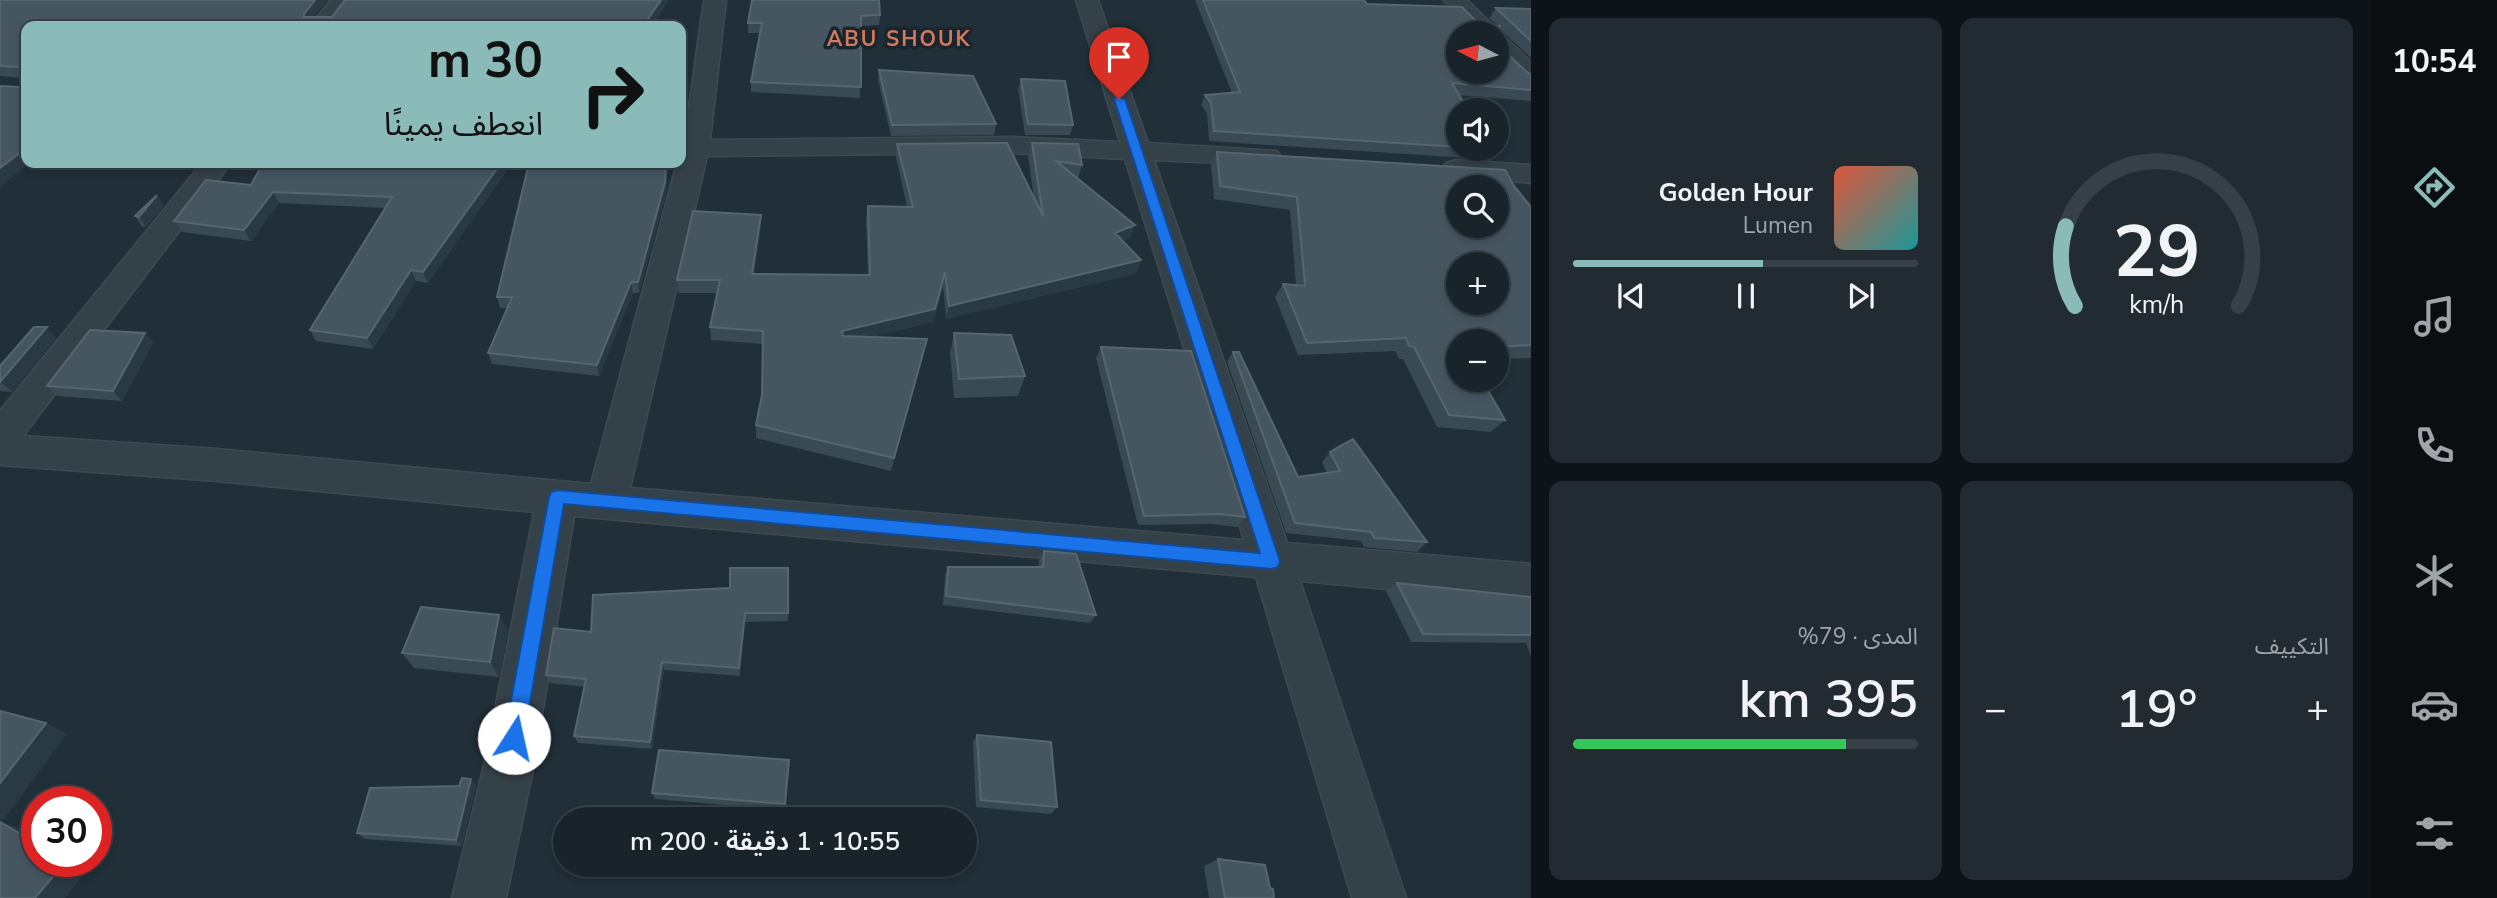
<!DOCTYPE html>
<html lang="ar">
<meta charset="utf-8">
<style>
body{margin:0;font-family:"Nunito Sans","Noto Sans Arabic",sans-serif;background:#222b32;color:#f1f3f6;direction:rtl;height:100vh;display:flex;flex-direction:column;font-size:26px;white-space:nowrap}
*{box-sizing:border-box;margin:0}
p{font-size:23px;color:#9fa4a8}
.icon{flex:none;width:38px;height:38px;fill:none;stroke:currentColor;stroke-width:2;stroke-linecap:round;stroke-linejoin:round}
.map{position:relative;flex:1;overflow:hidden;direction:ltr}
.drawer{display:flex;flex-direction:column;gap:18px;padding:18px;background:#0e1317;width:840px}
.drawer>*{flex:none}
.guide{position:absolute;left:21px;top:21px;width:665px;height:147px;border-radius:14px;box-shadow:0 4px 10px #0003,0 0 0 2px #374047;direction:rtl;background:#8bbbb9;color:#111;overflow:hidden}
.needle{width:46px;rotate:276deg}
.fabs{position:absolute;left:1446px;top:21px;display:grid;gap:14px}
.fabs a{display:grid;place-items:center;width:63px;height:63px;border-radius:50%;background:#19232a;box-shadow:0 4px 10px #0003,0 0 0 2px #374047;font-size:35px}
.speed{position:absolute;left:21px;top:786px;display:flex;gap:14px;font-size:35px;font-weight:700;text-align:center}
.speed>*{display:grid;place-content:center;width:91px;height:91px;border-radius:50%;background:#19232a;box-shadow:0 4px 10px #0003,0 0 0 2px #374047;line-height:1}
.speed .limit{border:10px solid #d22;background:#fff;color:#111}
.pin{position:absolute;display:grid;place-items:center;width:60px;height:60px;color:#fff;margin:-72px -30px;border-radius:50% 50% 50% 0;rotate:-45deg;box-shadow:0 0 7px #0007}
.pin .icon{rotate:45deg}
.me{position:absolute;width:77px;margin:-38px;rotate:10deg;stroke-linejoin:round;filter:drop-shadow(0 0 5px #0008)}
.turn{display:flex;align-items:center;gap:24px;height:147px;padding:0 28px;font-size:32px}
.turn .icon{width:91px;height:91px;stroke-width:2.5}
.turn b{display:block;font-size:49px;line-height:60px}
.big{font-size:52px;font-weight:600;line-height:1.1}
.drawer .widget{flex:1;display:flex;flex-direction:column;justify-content:center;gap:10px;min-width:0;padding:0 24px;border-radius:14px;background:#222b32}
.drawer .dial{align-items:center;gap:0}
.dial svg{height:182px;overflow:visible;fill:none;stroke:#374047;stroke-width:7;stroke-linecap:round;text-anchor:middle}
.dial text{fill:#f1f3f6;stroke:none}
.song{display:flex;align-items:center;gap:21px}
.cover{width:84px;height:84px;border-radius:10px;background:linear-gradient(135deg,hsl(10 70% 55%),hsl(180 70% 35%))}
.played{height:7px;border-radius:4px;background:linear-gradient(90deg,#8bbbb9 55%,#374047 55%)}
.keys{display:flex;justify-content:space-around;direction:ltr}
.heat{display:flex;justify-content:space-between;align-items:center;font-size:38px;direction:ltr}
.charge{height:10px;border-radius:5px;background:linear-gradient(90deg,#34c759 79%,#374047 0)}
.drawer .tiles{flex:1;display:grid;gap:18px;grid-template-columns:repeat(2,1fr)}
.trip{position:absolute;left:553px;top:807px;width:424px;height:70px;border-radius:35px;background:#19232a;box-shadow:0 4px 10px #0003,0 0 0 2px #374047;font-weight:600;line-height:70px;text-align:center;direction:rtl}
main{display:flex;flex:1;min-height:0}
.tab-bar{display:flex;flex-direction:column;width:126px;justify-content:space-around;align-items:center;background:#0a0e11;color:#9fa4a8}
.tab-bar .icon{width:49px;height:49px}
.tab-bar .current{color:#8bbbb9}
.tab-bar b{font-size:32px;color:#f1f3f6}
.map>svg:first-child{display:block}
.lines{fill:none;stroke-linecap:round;stroke-linejoin:round}
.minor-casing{stroke:#3e4a52;stroke-width:3}
.minor{fill:#354148;fill-rule:evenodd}
.wall{fill:#394a54}
.shaded-wall{fill:#2a3a44}
.building{fill:#465661;stroke:#566670;stroke-width:2;fill-rule:evenodd}
.route{fill:#1a73e8;stroke:#114b97;stroke-width:2}
.labels{text-anchor:middle;stroke-width:7;stroke-linejoin:round;paint-order:stroke}
.far-district-label{font-size:21px;font-weight:bold;letter-spacing:2px;fill:#d17a5e;stroke:#1a252d}
</style>
<main>
<nav class="tab-bar">
<b>10:54</b>
<svg class="icon current" aria-label="directions" viewBox="0 0 24 24"><path d="M12 3l9 9-9 9-9-9zM9 14v-3h6M13 9l2 2-2 2"/></svg>
<svg class="icon" aria-label="music" viewBox="0 0 24 24"><path d="M9 18V5l10-2v13"/><circle cx="6" cy="18" r="3"/><circle cx="16" cy="16" r="3"/></svg>
<svg class="icon" aria-label="phone" viewBox="0 0 24 24"><path d="M5 4h4l2 5-3 2q2 4 5 5l2-3 5 2v4C11 20 4 13 5 4z"/></svg>
<svg class="icon" aria-label="climate" viewBox="0 0 24 24"><path d="M12 3v18M4 7l16 10M4 17L20 7"/></svg>
<svg class="icon" aria-label="car" viewBox="0 0 24 24"><path d="M5 17H2v-5l4-1 3-4h7l3 4 3 1v5h-3M9 17h6M6 11h13"/><circle cx="7" cy="17" r="2"/><circle cx="17" cy="17" r="2"/></svg>
<svg class="icon" aria-label="filters" viewBox="0 0 24 24"><path d="M4 7h16M4 17h16"/><circle cx="9" cy="7" r="2"/><circle cx="15" cy="17" r="2"/></svg>
</nav>
<section class="drawer">
<div class="tiles">
<div class="widget dial"><svg viewBox="0 0 100 80">
<path d="M14 69A42 42 0 1 1 86 69"/>
<path d="M14 69A42 42 0 0 1 10 34" stroke="#8bbbb9"/>
<text x="50" y="56" font-size="32" font-weight="700">29</text>
<text x="50" y="72" font-size="11">km/h</text>
</svg></div>
<div class="widget">
<div class="song"><i class="cover"></i><div><b>Golden Hour</b><p>Lumen</p></div></div>
<div class="played"></div>
<div class="keys"><svg class="icon" aria-label="previous" viewBox="0 0 24 24"><path d="M18 5L8 12l10 7zM5 5v14"/></svg><svg class="icon" aria-label="pause" viewBox="0 0 24 24"><path d="M8 5v14M16 5v14"/></svg><svg class="icon" aria-label="next" viewBox="0 0 24 24"><path d="M6 5l10 7-10 7zM19 5v14"/></svg></div>
</div>
<div class="widget"><p>التكييف</p>
<div class="heat"><a>−</a><b class="big">19°</b><a>+</a></div>
</div>
<div class="widget"><p>المدى · 79%</p><b class="big">395 km</b><div class="charge"></div></div>
</div>
</section>
<div class="map">
<svg width="1531" height="898" viewBox="0 0 1531 898">
<rect width="100%" height="100%" fill="#212f38"/>
<g class="lines">
<g class="minor-casing">
<path id="minor" d="M331 0H354L334 26H310Z
M704 0H726L710 140 1012 137 1120 142 1076 0H1098L1148 143 1277 151 1281 157 1277 163 1267 165 1154 160 1287 543 1531 564V602L1300 581 1406 898H1352L1256 577 574 516 534 765 506 898H452L484 765 534 512 217 481 0 465V411L202 163H231L23 436 217 449 591 484 677 163H681ZM1012 153 1125 159 1244 540 630 488 707 156Z
M1443 0H1467L1496 28 1500 33 1498 35 1505 37 1531 62V84L1522 81 1496 56V33H1475Z
M1456 160 1531 165V183L1446 175 1442 169 1446 163Z"/>
</g>
<use href="#minor" class="minor"/>
</g>
<path class="wall" d="M0 0 314 17H332L345 0H669L651 26H26V163H29L0 187V86L20 87V78L0 76Z
M1195 0H1364L1367 4 1480 25H1497L1489 18 1496 8 1531 9V58L1500 29 1501 48 1528 73 1531 74V101L1459 95 1458 149H1490L1482 159 1209 141 1207 113 1201 105 1205 95 1232 93Z
M880 15 879 25 861 26 860 98 751 92V82L760 33H748V23Z
M879 70 996 124 994 135 891 136 878 80Z
M1021 79 1073 125 1070 135H1025L1018 89Z
M1032 143 1082 165 1078 178 1135 225 1130 238 1123 241 1141 260 1135 274 946 319 943 286 933 322 871 337 927 339 891 471 756 438V425L762 395 763 344 711 340 710 327 717 293H678L677 280 761 228 754 274 868 275 866 219 868 206 907 207 896 157 897 144 1034 198 1028 156Z
M1217 152 1514 186 1531 207V358L1496 359V341H1458L1505 420 1491 432 1437 427 1403 359H1399L1395 351 1298 355 1275 297 1283 284 1296 285 1290 210 1214 199 1211 164Z
M512 163 428 283 416 281 373 349 316 341 310 330 386 208 279 203 251 241 182 232 174 221 251 185Z
M529 163H668L666 193 639 293H633L599 376 492 364 488 353 508 308H500L497 297Z
M164 205 146 227H142L135 216Z
M145 333 153 343 122 401 57 396 47 386Z
M954 333 1025 376 1018 396 954 398 950 353Z
M56 338 12 392 0 391V366Z
M1101 347 1245 517 1237 527 1211 524 1138 525 1096 358Z
M1233 352 1298 477 1327 473 1322 462 1330 452 1427 542 1417 552 1364 547 1361 541 1286 533 1227 362Z
M1044 551 1096 615 1090 623 943 605 945 576 948 567H1039V560Z
M1397 583 1531 597V656L1526 643 1411 642 1386 591Z
M593 595 788 613V621L745 622 740 676 664 670 652 749 578 743 574 736 585 687 550 683 546 675 591 632Z
M499 615 508 631 499 677 414 668 402 653Z
M977 735 1057 807 1051 814 976 807 973 742Z
M789 760 785 810 655 799 652 793Z
M471 779 476 785 462 846 365 839 357 833 459 786Z
M1218 859 1270 888 1274 898H1209L1204 866Z"/>
<path class="shaded-wall" d="M315 0H328L308 24 304 17V14Z
M661 0H669L651 26H643Z
M21 152 26 159V163H29L0 187V168Z
M501 163H512L428 283 423 272Z
M666 163H668L666 193 639 293 638 282Z
M273 192 279 203 251 241 244 230Z
M157 195 164 205 146 227 139 217Z
M761 215V228L752 287V274Z
M1135 225 1130 238 1110 246 1115 233Z
M1141 260 1135 274 946 319 949 306Z
M411 270 416 281 373 349 367 338Z
M945 272 933 322 841 344 842 331Z
M631 282 633 293 599 376 597 365Z
M47 327 56 338 12 392 1 382Z
M145 333 153 343 122 401 113 391Z
M927 339 924 352 891 471 894 458Z
M745 613V622L740 676 739 668Z
M499 615 508 631 499 677 490 662Z
M662 662 664 670 652 749 650 742Z
M46 723 67 734 2 822 19 829 37 839V843L0 824V783Z
M471 779 476 785 462 846 456 840Z
M66 861H76L89 868 65 898H35Z"/>
<path class="building" d="M0 0H315L304 14V17H332L345 0H661L643 26H26V151L21 152 0 168V86L20 87V67L0 66Z
M752 0H879L880 15 861 16V87L751 82 762 23H748Z
M1203 0H1364L1367 4 1462 7 1480 25 1500 26 1501 48 1528 73 1531 74V90L1452 83 1468 110H1458V147L1214 131 1211 103 1205 95 1240 92ZM1458 33H1496V72H1458Z
M1496 8 1531 9V41Z
M879 70 973 76 996 124 892 125Z
M1021 79 1065 81 1073 125 1028 124Z
M1007 143 1043 216 1032 143 1078 144 1082 165 1056 161 1135 225 1115 233 1141 260 949 306 945 272 935 309 842 331 843 336 927 339 894 458 756 425 762 395 763 331 710 327 720 280H677L693 211 761 215 752 274 870 275 868 206 913 207 897 144Z
M1217 152 1505 170 1514 186 1531 207V345L1496 347V341H1458V380H1482L1505 420 1449 415 1414 347 1409 346 1406 338 1307 343 1283 284 1305 286 1297 197 1220 186ZM1458 187H1496V226H1458ZM1458 264H1496V303H1458Z
M263 163H501L423 272 411 270 367 338 310 330 392 197 273 192 244 230 174 221 206 180 251 185Z
M529 163H666L665 182 638 282H631L597 365 488 353 512 297H497Z
M157 195 139 217 135 216Z
M34 327H47L0 382V366Z
M90 330 145 333 113 391 47 386Z
M954 333 1011 335 1025 376 959 379Z
M1101 347 1191 351 1245 517 1219 514 1144 516Z
M1233 352H1239L1298 477 1340 471 1330 452 1353 439 1427 542 1374 538 1371 532 1295 523Z
M1044 551 1076 554 1096 615 946 596 948 567H1043Z
M730 568H788V613H745L739 668 662 662 650 742 574 736 586 679 546 675 554 628 591 632 593 595 730 588Z
M1397 583 1531 597V635L1423 634Z
M421 607 499 615 490 662 402 653Z
M0 711 46 723 0 783Z
M977 735 1051 742 1057 807 981 800Z
M659 750 789 760 785 804 652 793Z
M462 778 471 779 456 840 357 833 370 788 459 786Z
M0 822 37 843V861H66L35 898H0Z
M1218 859 1265 865 1270 888 1273 889 1274 898H1225Z"/>
<path class="route" d="M1115 97 1125 99 1280 561 1278 567 1272 569 564 504 524 738 521 745 514 748 507 745 504 738 549 497 551 492 557 490 1260 553 1114 99Z"/>
<g class="labels">
<g class="far-district-label">
<text x="899" y="46">ABU SHOUK</text>
</g>
</g>
</svg>
<div class="fabs">
<a><svg class="needle" viewBox="-14 -14 28 28"><path d="M0-13l5 13h-10z" fill="#e53935"/><path d="M0 13l5-13h-10z" fill="#9fa4a8"/></svg></a>
<a><svg class="icon" aria-label="sound" viewBox="0 0 24 24"><path d="M4 9h4l5-4v14l-5-4H4zM17 9q2 3 0 6"/></svg></a>
<a><svg class="icon" aria-label="search" viewBox="0 0 24 24"><circle cx="10" cy="10" r="6"/><path d="M15 15l6 6"/></svg></a>
<a>+</a>
<a>−</a>
</div>
<div class="speed"><div class="limit">30</div></div>
<div class="pin" style="left:1119px;top:99px;background:#d93025"><svg class="icon" aria-label="arrive" viewBox="0 0 24 24"><path d="M6 21V4h12l-3 4 3 4H6"/></svg></div>
<svg class="me" style="left:514px;top:738px" viewBox="-20 -20 40 40"><circle r="19" fill="#fff"/><path d="M0-13L10 11 0 6-10 11z" fill="#1a73e8"/></svg>
<div class="trip">10:55 · 1 دقيقة · 200 m</div>
<div class="guide">
<div class="turn"><svg class="icon" aria-label="right" viewBox="0 0 24 24"><path d="M7 20v-9h11M14 6l5 5-5 5"/></svg><div><b>30 m</b>انعطف يمينًا</div></div>
</div>
</div>
</main>
